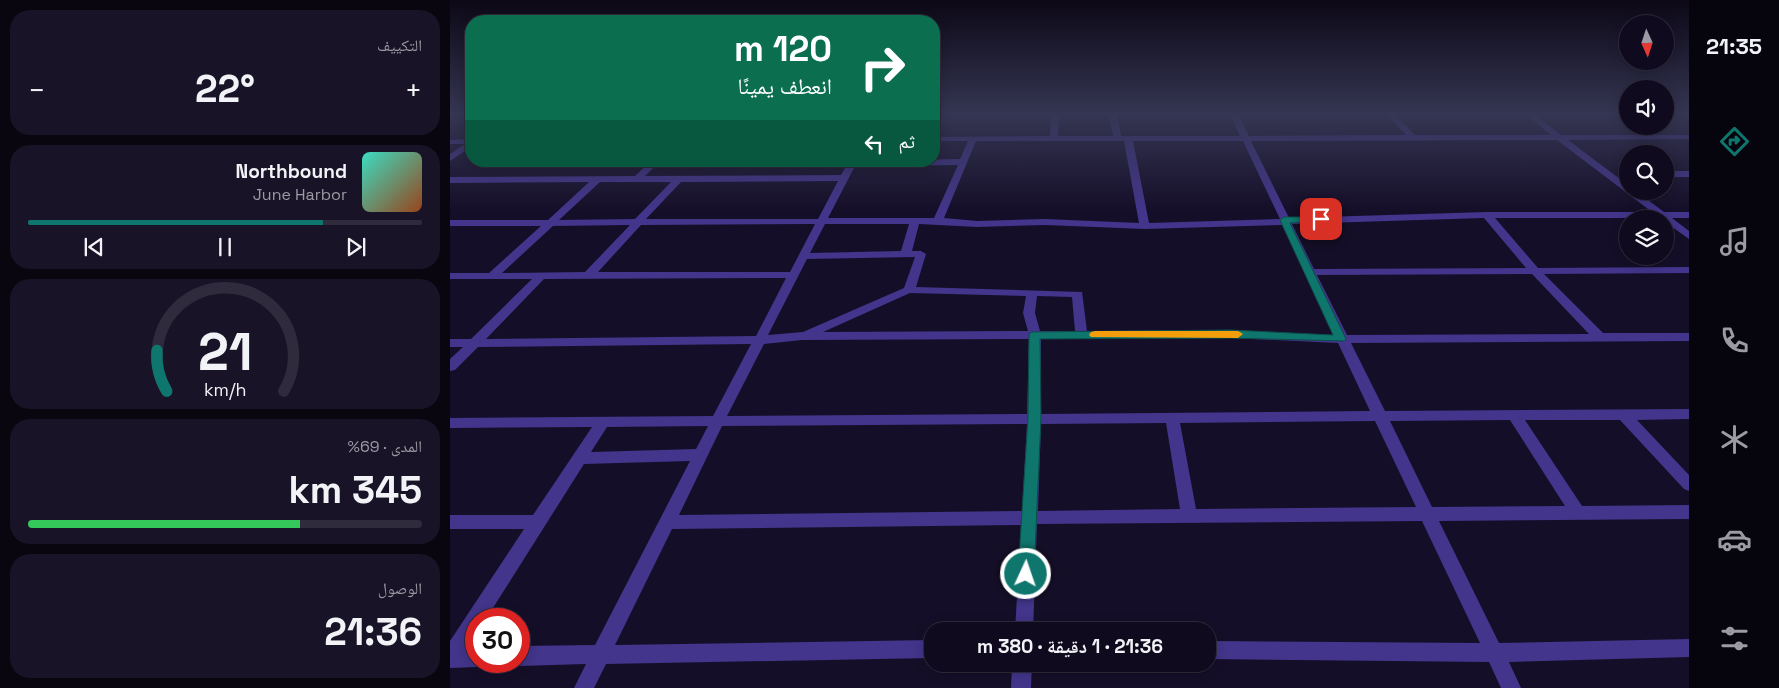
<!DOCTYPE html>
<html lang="ar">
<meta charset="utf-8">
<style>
body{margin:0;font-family:"Space Grotesk","Noto Naskh Arabic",sans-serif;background:#191327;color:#f1f3f6;direction:rtl;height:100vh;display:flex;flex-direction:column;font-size:19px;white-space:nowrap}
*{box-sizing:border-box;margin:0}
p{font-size:16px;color:#9c9aa4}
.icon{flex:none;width:28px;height:28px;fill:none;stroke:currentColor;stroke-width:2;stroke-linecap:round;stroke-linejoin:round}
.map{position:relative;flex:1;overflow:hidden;direction:ltr}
.drawer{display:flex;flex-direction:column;gap:10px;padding:10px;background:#090610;width:450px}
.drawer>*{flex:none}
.top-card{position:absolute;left:15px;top:15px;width:475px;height:152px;border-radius:20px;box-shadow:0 2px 12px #0003,0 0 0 1px #302b3c;direction:rtl;background:#0b6e4f;color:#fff;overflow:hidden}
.needle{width:32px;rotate:177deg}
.fabs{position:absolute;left:1169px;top:15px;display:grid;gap:10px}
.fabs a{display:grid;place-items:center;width:55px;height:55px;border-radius:50%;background:#100a1e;box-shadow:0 2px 12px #0003,0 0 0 1px #302b3c;font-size:25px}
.speed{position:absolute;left:15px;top:608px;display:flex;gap:10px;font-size:25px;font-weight:700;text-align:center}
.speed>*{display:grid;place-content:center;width:65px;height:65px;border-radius:50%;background:#100a1e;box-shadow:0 2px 12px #0003,0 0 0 1px #302b3c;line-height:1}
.speed .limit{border:8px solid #d22;background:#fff;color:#111}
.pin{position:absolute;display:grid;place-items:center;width:42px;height:42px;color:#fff;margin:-21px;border-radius:10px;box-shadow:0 2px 8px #0006}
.me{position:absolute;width:55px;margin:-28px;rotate:3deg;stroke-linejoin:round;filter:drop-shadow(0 0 4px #0008)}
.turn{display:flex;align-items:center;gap:18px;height:105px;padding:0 25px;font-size:22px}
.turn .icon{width:65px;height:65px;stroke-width:2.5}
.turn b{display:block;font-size:35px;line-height:42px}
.then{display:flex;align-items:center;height:48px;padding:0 25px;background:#0003;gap:10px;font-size:19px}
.big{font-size:38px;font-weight:700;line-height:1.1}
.drawer .widget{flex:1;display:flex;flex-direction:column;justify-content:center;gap:8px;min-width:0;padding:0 18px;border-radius:20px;background:#191327}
.drawer .dial{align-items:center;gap:0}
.dial svg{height:130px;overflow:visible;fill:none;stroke:#302b3c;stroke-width:7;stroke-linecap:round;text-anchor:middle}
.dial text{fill:#f1f3f6;stroke:none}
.song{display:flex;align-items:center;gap:15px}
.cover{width:60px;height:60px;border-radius:8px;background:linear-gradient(135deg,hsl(170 70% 55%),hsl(20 70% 35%))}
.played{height:5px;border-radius:2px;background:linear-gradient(90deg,#0f766e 75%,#302b3c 75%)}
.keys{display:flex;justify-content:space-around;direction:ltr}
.heat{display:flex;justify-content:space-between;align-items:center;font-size:28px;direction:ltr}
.charge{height:8px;border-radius:4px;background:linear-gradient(90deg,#34c759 69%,#302b3c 0)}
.trip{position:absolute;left:474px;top:622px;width:292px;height:50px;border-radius:20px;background:#100a1e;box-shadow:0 2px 12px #0003,0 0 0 1px #302b3c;font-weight:700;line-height:50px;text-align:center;direction:rtl}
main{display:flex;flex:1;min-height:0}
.dock{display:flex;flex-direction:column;width:90px;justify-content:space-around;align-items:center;background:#06040c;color:#9c9aa4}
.dock .icon{width:35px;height:35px}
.dock .active{color:#0f766e}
.dock b{font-size:22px;color:#f1f3f6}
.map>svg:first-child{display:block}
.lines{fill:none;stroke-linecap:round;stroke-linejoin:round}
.minor{fill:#42358b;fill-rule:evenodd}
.route{fill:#0f766e;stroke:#0a4d48}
.slow{fill:#f59e0b}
</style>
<main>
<nav class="dock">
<b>21:35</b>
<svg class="icon active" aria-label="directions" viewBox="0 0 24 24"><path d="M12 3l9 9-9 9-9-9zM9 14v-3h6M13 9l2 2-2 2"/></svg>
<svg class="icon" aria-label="music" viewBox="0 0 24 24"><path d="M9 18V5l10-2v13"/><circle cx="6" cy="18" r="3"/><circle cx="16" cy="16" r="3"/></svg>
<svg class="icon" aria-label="phone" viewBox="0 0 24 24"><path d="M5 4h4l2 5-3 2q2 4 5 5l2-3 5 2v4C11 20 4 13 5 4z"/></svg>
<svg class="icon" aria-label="climate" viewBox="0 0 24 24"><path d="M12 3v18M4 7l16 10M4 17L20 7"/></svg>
<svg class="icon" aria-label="car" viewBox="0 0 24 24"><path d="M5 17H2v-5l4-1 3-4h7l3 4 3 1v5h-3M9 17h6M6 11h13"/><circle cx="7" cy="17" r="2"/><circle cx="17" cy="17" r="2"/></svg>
<svg class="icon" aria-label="filters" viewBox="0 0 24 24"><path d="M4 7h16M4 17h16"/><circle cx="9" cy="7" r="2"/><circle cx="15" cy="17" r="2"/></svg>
</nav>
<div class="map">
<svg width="1239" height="688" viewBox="0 0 1239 688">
<rect width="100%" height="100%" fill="#150e28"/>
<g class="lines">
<path class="minor" d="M601 114H609L608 136H663L659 114H667L671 136H790L780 114H788L799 136 956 135 936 114H944L965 135H1101L1075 114H1084L1111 135H1239V139L1118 140 1178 185V191H1186L1214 212H1239V218H1222L1239 231V239L1215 222V219L1209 218H1045L1088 268 1239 267V273L1094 274 1153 333H1239V341L901 343 935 411 1239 409V419L1187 420 1239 475V491L1234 489 1170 420H1075L1132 506 1239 505V519L989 521 1049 643 1239 639V657L1059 662 1071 688H1051L1039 662 758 659V641L1030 643 972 521 587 524 583 631H565L571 525 222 529 165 645 482 640V658L156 664 144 688H124L136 664 69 666 62 663V661H69V646L145 645 240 461 134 464 36 619H26V634L17 648H26V661H34L33 664 26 667 0 668V641L74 529H0V515H83L142 427 0 428V418L263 416 301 344 28 347 5 370 0 371V359L13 347H0V339H21L82 279H0V273H39L91 226H0V220H98L139 182 0 183V177L185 176 201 161H210L195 176 391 175 399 161 510 159 518 141H484V137L600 136ZM1107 140 1202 212H1037L839 218 801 141ZM526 141H674L689 223 595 219 527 221 494 218ZM683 141H793L830 219 699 223ZM508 165 484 218H378L405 166ZM388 181 368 219H196L231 182ZM150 182H221L185 219 109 220ZM1034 218 1076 268 864 269 842 224ZM365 224 340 272H148L191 225ZM375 224H459L451 251 360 253ZM469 224 527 227 595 225 695 229 832 225 884 335 781 330 637 331 632 292 466 287 476 254 471 251H462ZM180 225 135 272 52 273 103 226ZM465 257 454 288 353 332 318 335 357 259ZM1082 274 1139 334 897 335 867 275ZM336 278 306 336 36 339 94 279ZM460 293 576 296 573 313 578 331 373 332ZM587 296 622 297 625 331H590L585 313ZM781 338 888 343 920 411 591 414V339ZM579 339 577 414 277 416 314 344 352 340ZM1060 420 1115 506 982 507 940 421ZM925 421 966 507 746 509 730 423ZM716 423 730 509 588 511 591 424ZM577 424 572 511 229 515 272 426ZM258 426 246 449 141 452 157 427Z
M1233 114H1239V118Z
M21 139V147L0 161V154L15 144H0V140Z
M1215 171H1239V177H1215Z
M562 664H582L581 688H561Z"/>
</g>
<linearGradient id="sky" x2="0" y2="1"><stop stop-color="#0c0816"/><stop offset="0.54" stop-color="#353653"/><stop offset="1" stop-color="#353653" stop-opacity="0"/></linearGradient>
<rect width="1239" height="211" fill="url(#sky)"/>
<path class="route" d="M871 217 876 219 874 221 840 223 896 339 894 341 781 338 590 339 591 418 584 574 582 579 576 581 571 579 568 574 578 418 579 335 581 332 781 330 883 335 830 220 834 217Z"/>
<path class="slow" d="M645 331H788L793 334 788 338 641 337 639 335 641 332Z"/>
</svg>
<div class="fabs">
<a><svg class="needle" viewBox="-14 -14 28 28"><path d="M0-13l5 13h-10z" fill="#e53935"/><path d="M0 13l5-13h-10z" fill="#9c9aa4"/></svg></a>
<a><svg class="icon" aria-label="sound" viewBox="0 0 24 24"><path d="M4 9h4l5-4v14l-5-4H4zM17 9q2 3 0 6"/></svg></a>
<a><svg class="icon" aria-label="search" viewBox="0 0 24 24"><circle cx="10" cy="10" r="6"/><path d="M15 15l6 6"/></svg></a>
<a><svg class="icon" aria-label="layers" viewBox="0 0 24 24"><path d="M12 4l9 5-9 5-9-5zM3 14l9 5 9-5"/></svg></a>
</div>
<div class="speed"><div class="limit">30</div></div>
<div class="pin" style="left:871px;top:219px;background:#d93025"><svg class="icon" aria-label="arrive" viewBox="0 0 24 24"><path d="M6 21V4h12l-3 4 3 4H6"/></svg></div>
<svg class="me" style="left:576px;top:574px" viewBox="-20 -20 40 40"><circle r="17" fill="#0f766e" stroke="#fff" stroke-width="3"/><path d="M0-11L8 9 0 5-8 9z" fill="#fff"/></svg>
<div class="trip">21:36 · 1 دقيقة · 380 m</div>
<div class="top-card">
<div class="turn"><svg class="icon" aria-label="right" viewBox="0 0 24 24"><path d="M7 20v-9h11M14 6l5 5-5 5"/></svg><div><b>120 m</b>انعطف يمينًا</div></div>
<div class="then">ثم<svg class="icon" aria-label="left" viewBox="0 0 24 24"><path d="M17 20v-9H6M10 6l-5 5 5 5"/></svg></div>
</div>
</div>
<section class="drawer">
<div class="widget"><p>التكييف</p>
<div class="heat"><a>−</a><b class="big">22°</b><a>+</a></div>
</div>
<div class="widget">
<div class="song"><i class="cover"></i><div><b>Northbound</b><p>June Harbor</p></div></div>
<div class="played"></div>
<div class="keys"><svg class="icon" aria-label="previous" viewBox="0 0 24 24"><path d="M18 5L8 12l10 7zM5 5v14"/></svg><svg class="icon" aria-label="pause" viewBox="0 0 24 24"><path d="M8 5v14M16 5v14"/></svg><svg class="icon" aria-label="next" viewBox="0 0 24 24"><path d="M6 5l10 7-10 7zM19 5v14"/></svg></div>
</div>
<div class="widget dial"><svg viewBox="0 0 100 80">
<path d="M14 69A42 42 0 1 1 86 69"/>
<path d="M14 69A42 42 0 0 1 8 44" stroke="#0f766e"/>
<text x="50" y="56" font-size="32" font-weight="700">21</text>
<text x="50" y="72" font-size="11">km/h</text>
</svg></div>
<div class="widget"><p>المدى · 69%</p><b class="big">345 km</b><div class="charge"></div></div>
<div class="widget"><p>الوصول</p><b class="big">21:36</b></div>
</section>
</main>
